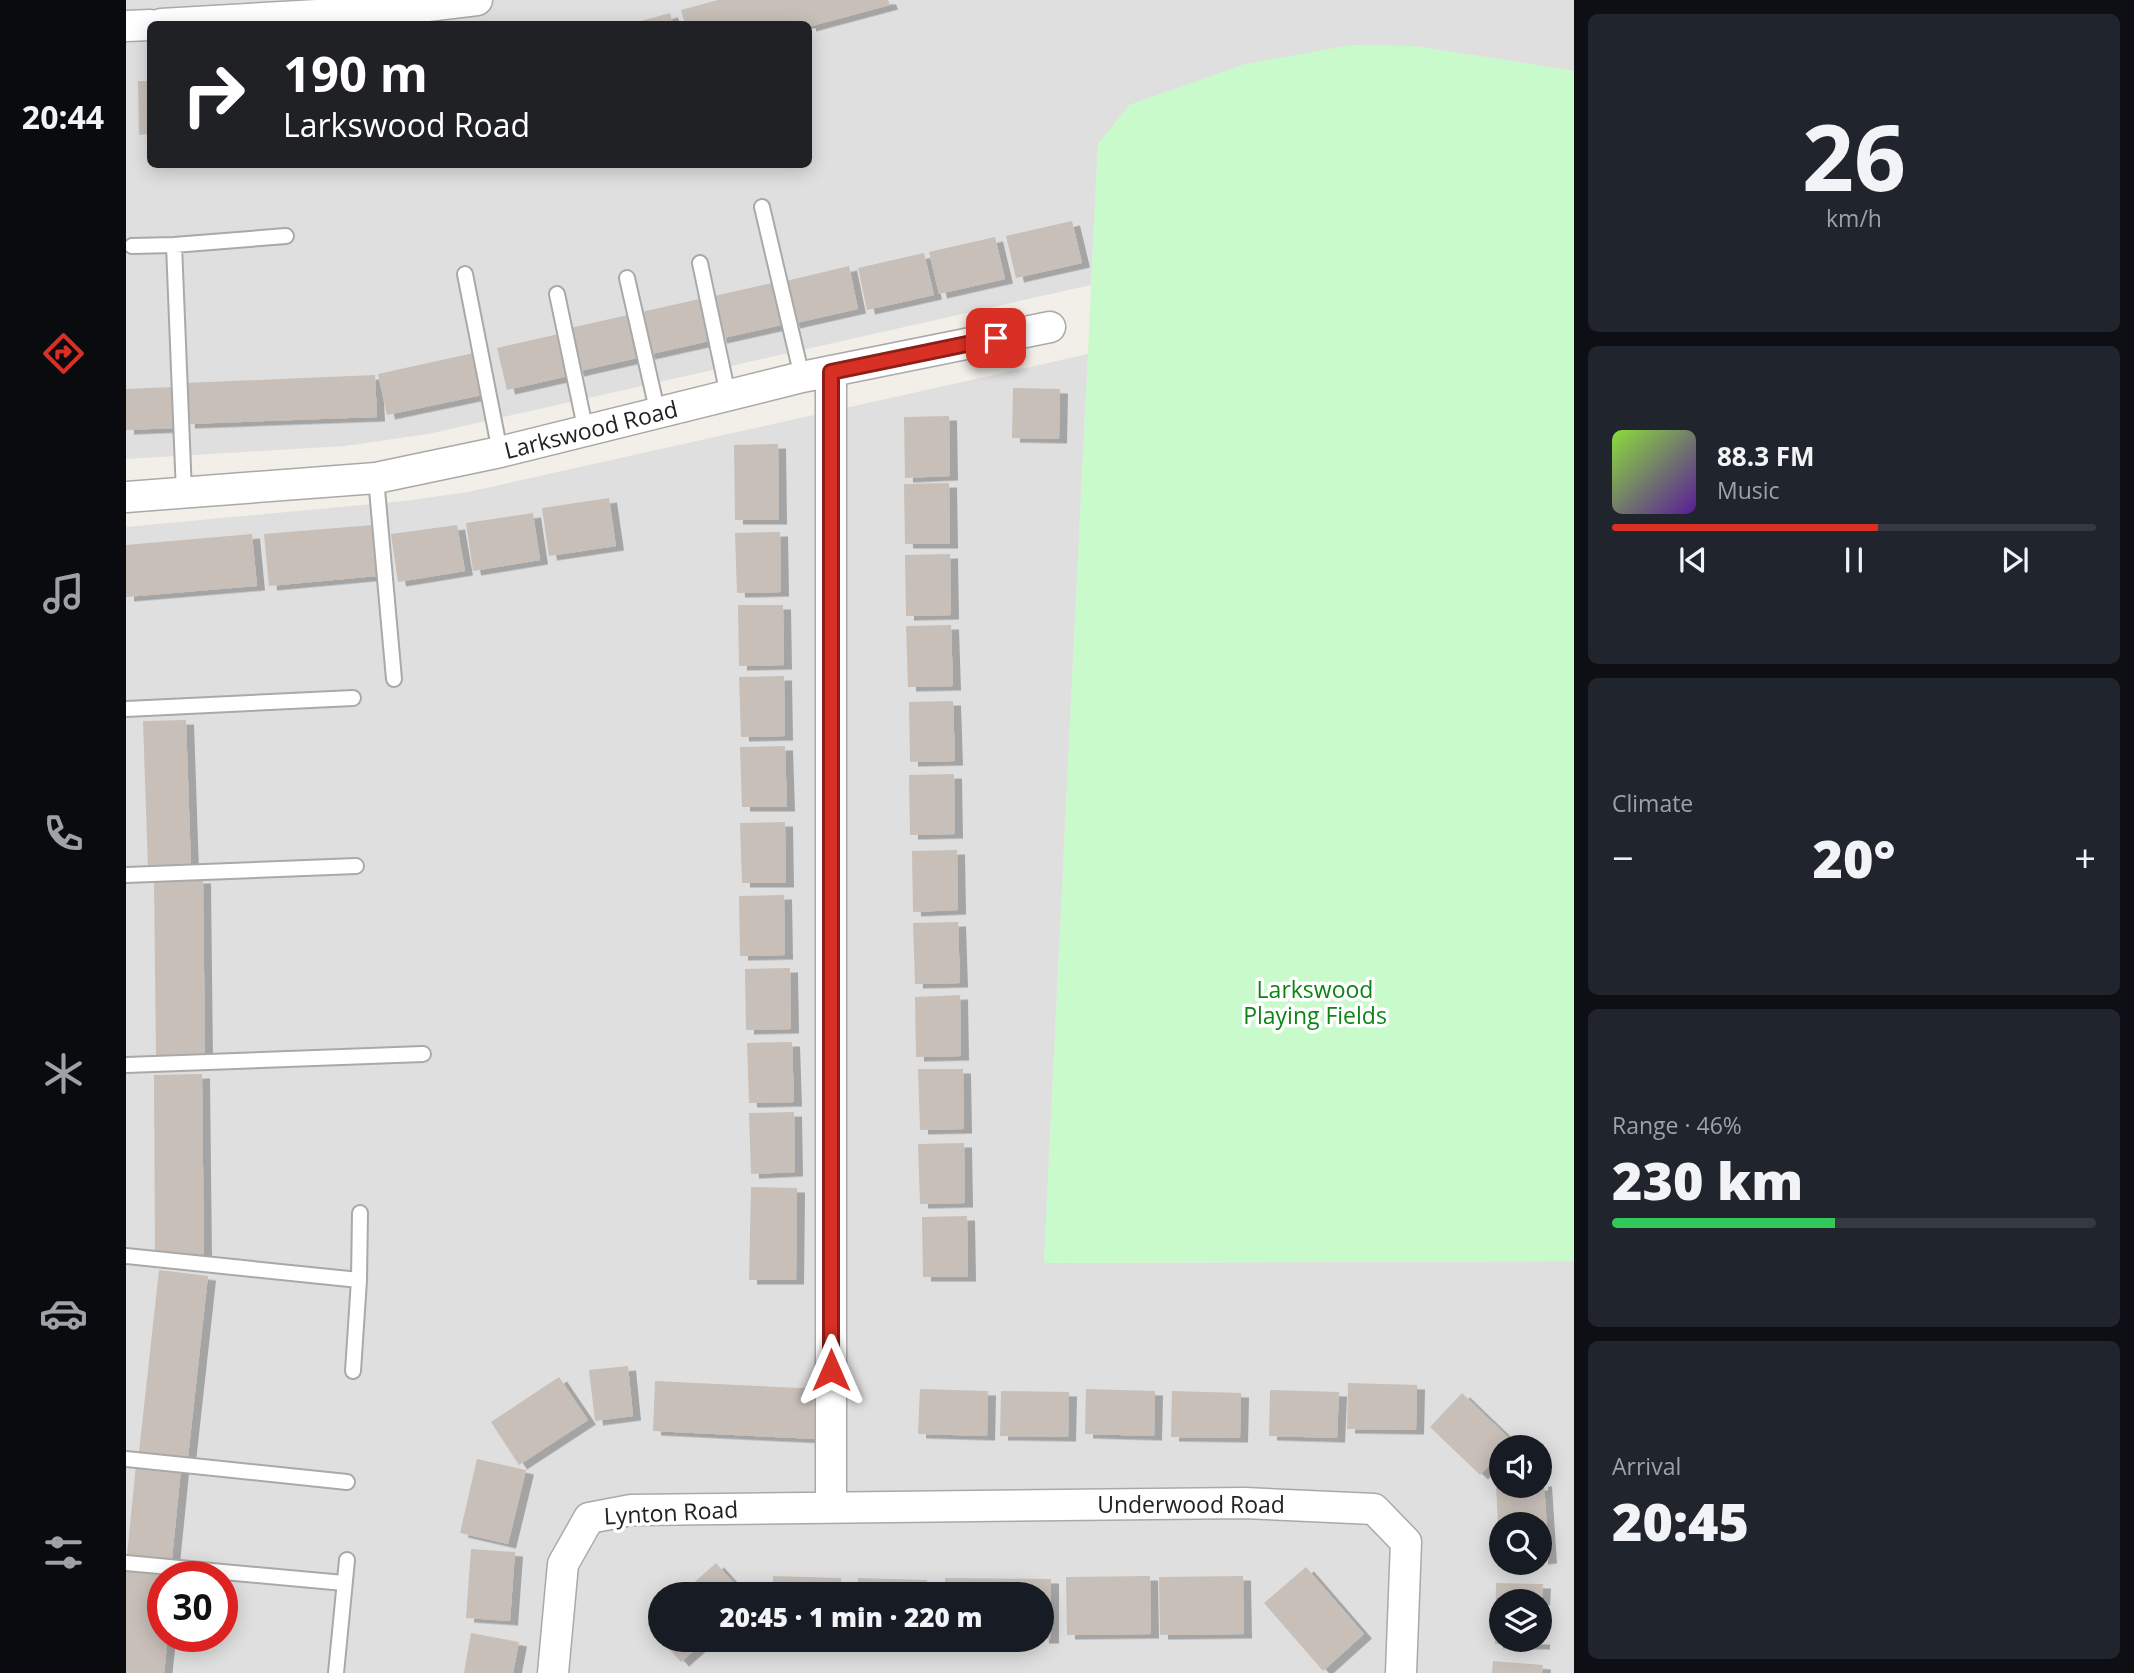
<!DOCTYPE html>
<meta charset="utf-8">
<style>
body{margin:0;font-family:"Open Sans",sans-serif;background:#20242c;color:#f1f3f6;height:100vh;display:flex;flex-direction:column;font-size:26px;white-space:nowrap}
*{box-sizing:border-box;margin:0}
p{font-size:23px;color:#9ea1a6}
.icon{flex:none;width:38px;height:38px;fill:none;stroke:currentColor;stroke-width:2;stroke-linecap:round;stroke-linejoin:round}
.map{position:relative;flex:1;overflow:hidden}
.drawer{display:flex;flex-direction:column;gap:14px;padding:14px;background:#0d0f14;width:560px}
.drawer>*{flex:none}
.guide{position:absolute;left:21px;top:21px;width:665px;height:147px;border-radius:10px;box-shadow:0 4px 18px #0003;background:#202124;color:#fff;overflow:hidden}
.tools{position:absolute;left:1363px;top:1435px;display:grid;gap:14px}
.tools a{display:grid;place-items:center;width:63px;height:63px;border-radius:50%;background:#171b24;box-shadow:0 4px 18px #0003;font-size:35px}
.speed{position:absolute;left:21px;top:1561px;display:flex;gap:14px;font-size:35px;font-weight:700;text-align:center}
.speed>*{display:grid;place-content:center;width:91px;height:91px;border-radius:50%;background:#171b24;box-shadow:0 4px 18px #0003;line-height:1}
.speed .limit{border:10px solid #d22;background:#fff;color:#111}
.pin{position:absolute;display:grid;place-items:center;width:60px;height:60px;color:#fff;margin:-30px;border-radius:14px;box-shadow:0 4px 10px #0006}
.me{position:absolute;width:77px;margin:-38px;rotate:0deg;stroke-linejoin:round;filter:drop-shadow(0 0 5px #0008)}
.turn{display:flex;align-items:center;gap:24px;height:147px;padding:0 21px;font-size:32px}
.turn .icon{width:91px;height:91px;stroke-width:2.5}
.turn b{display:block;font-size:49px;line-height:60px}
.big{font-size:52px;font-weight:800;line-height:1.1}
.drawer .widget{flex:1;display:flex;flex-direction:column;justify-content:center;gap:10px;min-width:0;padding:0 24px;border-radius:10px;background:#20242c}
.drawer .dial{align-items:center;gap:0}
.dial b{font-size:91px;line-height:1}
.song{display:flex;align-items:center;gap:21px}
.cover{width:84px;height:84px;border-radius:10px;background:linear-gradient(135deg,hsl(90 70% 55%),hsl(270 70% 35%))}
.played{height:7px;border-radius:4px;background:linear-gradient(90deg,#d93025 55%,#363941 55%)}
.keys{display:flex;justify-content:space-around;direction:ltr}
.heat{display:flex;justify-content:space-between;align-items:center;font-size:38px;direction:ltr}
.charge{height:10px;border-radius:5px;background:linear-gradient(90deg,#34c759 46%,#363941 0)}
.trip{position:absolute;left:522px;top:1582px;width:406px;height:70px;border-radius:35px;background:#171b24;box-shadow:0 4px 18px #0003;font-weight:800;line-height:70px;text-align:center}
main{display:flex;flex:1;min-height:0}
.menu{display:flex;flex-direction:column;width:126px;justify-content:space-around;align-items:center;background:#090b0e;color:#9ea1a6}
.menu .icon{width:49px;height:49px}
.menu .current{color:#d93025}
.menu b{font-size:32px;color:#f1f3f6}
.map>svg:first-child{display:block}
.residential{fill:#e0dfdf;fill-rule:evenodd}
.park{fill:#c8facc}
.building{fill:#c7bfb8;filter:url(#shadow)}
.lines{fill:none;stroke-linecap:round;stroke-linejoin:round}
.lane-casing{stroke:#a9a9a9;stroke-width:18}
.street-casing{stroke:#a9a9a9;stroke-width:33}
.lane{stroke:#fff;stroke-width:14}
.street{stroke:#fff;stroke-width:30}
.route-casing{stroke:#8d1f18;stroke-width:18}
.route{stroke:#d93025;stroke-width:12}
.labels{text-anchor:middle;stroke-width:7;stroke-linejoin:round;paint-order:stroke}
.street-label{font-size:23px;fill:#222;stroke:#fff}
.park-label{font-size:23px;fill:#0c8416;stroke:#fff}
</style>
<main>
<nav class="menu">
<b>20:44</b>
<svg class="icon current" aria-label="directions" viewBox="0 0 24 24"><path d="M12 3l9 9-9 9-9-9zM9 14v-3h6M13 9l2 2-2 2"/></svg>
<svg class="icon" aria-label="music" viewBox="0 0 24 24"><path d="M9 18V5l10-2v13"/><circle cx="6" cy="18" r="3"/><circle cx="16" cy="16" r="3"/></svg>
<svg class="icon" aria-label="phone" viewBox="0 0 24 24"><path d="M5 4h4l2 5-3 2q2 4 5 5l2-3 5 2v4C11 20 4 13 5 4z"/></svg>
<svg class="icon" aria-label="climate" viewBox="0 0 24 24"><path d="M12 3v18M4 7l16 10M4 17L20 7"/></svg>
<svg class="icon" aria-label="car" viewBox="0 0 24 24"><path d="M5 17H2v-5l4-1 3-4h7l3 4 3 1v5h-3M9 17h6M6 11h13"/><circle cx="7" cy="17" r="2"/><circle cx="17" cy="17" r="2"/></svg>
<svg class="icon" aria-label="filters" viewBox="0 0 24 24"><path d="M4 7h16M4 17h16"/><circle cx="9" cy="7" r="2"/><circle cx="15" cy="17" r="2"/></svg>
</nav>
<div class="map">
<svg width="1448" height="1673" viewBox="0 0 1448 1673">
<defs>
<filter id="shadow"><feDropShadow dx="8" dy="4.5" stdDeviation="0" flood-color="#0004"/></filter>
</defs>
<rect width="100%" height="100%" fill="#f2efe9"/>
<path class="residential" d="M0 0H1448V71L1288 46 972 144 965 285 302 434 219 446 0 459ZM24 24H682V164H24Z
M962 354 918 1263 1448 1261V1673H0V527L278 501 342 492ZM1376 1447H1414V1486H1376ZM1376 1524H1414V1563H1376ZM37 1577H96V1636H37ZM534 1594H915V1640H534ZM1376 1601H1414V1640H1376Z"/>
<path class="park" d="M1226 45 1288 46 1448 71V1261L918 1263 972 144 1003 105 1119 64Z"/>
<path class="building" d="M592 0H762L764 5 682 27V24H559L555 10Z
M544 13 547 24H504Z
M12 81H24V134L13 135Z
M946 221 956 263 890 278 880 236Z
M869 237 879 279 813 294 803 252Z
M798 253 808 295 741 310 732 268Z
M723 266 732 309 666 324 656 282Z
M650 282 660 324 593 339 584 297Z
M578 298 588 340 521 355 511 313Z
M506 314 516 357 450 372 440 329Z
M437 333 447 375 381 390 371 348Z
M352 352 361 394 261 415 252 374Z
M249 375 251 417 61 424 59 383Z
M48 387 50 428 0 430V389Z
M887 388 934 389 933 439 886 438Z
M823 416 824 476 779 478 778 417Z
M652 444 653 520H609L608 445Z
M823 483 824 544H779L778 484Z
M483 498 490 546 423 556 416 508Z
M407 513 414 560 347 571 340 523Z
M247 525 251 576 143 586 138 534Z
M331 525 339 571 272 582 265 534Z
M654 532 655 592 611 593 609 533Z
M126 534 131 586 0 597V545Z
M824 554 825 615 780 616 779 555Z
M612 605H657L658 665 613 666Z
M825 625 827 686 782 687 780 626Z
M658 676 659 736 615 737 613 677Z
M827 701 829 761 784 762 783 702Z
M60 720 65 867 22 869 17 721Z
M659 746 661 807H616L614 747Z
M828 774 829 834 784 835 783 775Z
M659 822 660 883H616L614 823Z
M831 850 832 910 787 912 786 851Z
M28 879H77L79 1059H30Z
M658 895 659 955 614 956 613 896Z
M832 922 834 983 789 984 787 923Z
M664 968 665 1029 620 1030 619 969Z
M834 995 835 1056 790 1057 789 997Z
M666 1042 668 1102 623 1103 621 1043Z
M792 1069H837L838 1129 794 1130Z
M76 1074 78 1254 29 1255 28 1075Z
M668 1112 669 1172 625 1174 623 1113Z
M838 1143 839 1203 794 1204 792 1144Z
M625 1187 671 1188 670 1280H623Z
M841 1216 842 1277H797L796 1217Z
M33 1270 82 1276 62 1457 13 1452Z
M502 1366 507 1416 469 1421 463 1370Z
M433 1377 462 1420 393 1465 365 1422Z
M529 1381 694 1389 691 1439 527 1431Z
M1222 1383 1291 1385 1290 1430 1221 1429Z
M794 1389 862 1391 861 1436 792 1434Z
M960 1389 1029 1391 1028 1436 959 1434Z
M1144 1390 1213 1392 1211 1438 1143 1436Z
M875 1391 943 1392 942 1437 874 1436Z
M1046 1391 1115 1393 1114 1438 1045 1437Z
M1336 1393 1386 1441 1380 1447H1376V1452L1354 1475 1304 1427Z
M351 1459 400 1470 382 1544 334 1533Z
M10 1465 55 1469 46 1559 1 1555Z
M1414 1482H1418L1423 1559 1414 1560V1524H1376V1544H1373L1370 1485 1414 1486Z
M345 1549 389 1552 384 1621 340 1618Z
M590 1563 618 1594H555Z
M1180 1567 1238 1634 1197 1671 1138 1603Z
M0 1571 37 1575V1636H42L38 1673H0Z
M647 1576 715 1578V1594H647Z
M1024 1576 1025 1634 941 1635 940 1577Z
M1117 1576 1118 1634 1034 1635 1033 1577Z
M732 1578 801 1580V1594H732Z
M819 1578 925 1579V1639H915V1594H819Z
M1370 1583 1417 1584 1416 1601H1376V1640H1416V1645L1369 1644Z
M534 1613V1638L521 1624Z
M345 1633 393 1642 387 1673H338Z
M535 1640H580L555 1662Z
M1367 1661 1417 1665 1416 1673H1366Z"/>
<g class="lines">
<g class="lane-casing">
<path id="lane" d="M636 207 676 377
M48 245 58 493
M6 246 48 245 160 236
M574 263 602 395
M339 274 374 452
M501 278 532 414
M431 294 460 432
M250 478 268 679
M0 709 227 698
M0 875 230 866
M0 1065 297 1054
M0 1256 233 1280
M227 1371 233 1280 234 1213
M0 1459 221 1482
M0 1563 218 1583
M210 1673 221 1560"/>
</g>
<g class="street-casing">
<path id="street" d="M35 24 260 11 351 0
M0 26 24 25
M0 497 250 478 374 452 676 377 924 327
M705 1507V371
M427 1673 437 1564 463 1518 505 1510 1118 1503 1248 1509 1280 1542 1275 1673"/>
</g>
<use href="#lane" class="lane"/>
<use href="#street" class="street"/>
</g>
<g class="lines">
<g class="route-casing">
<path id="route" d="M705 1370V372L870 338"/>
</g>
<use href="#route" class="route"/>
</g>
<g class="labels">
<g class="street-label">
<text transform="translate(465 430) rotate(-14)" y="8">Larkswood Road</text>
<text x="1065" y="1513">Underwood Road</text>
<text transform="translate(545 1513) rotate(-3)" y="8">Lynton Road</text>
</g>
<g class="park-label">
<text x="1189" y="998">Larkswood<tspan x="1189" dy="26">Playing Fields</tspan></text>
</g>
</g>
</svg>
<div class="tools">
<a><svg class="icon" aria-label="sound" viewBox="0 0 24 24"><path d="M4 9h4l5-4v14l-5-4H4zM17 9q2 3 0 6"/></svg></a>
<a><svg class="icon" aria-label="search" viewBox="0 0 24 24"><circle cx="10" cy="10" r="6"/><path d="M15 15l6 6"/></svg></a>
<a><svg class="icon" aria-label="layers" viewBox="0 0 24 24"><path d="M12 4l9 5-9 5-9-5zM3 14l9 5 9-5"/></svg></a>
</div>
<div class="speed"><div class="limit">30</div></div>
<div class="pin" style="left:870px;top:338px;background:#d93025"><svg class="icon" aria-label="arrive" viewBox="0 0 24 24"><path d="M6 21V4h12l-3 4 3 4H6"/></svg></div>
<svg class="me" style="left:705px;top:1370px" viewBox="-20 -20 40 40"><path d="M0-17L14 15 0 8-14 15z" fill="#d93025" stroke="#fff" stroke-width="4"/></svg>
<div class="trip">20:45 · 1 min · 220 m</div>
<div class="guide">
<div class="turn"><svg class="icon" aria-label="right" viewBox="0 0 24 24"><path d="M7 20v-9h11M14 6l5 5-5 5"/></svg><div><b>190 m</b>Larkswood Road</div></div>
</div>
</div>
<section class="drawer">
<div class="widget dial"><b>26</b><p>km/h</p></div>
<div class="widget">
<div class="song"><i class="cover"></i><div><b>88.3 FM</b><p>Music</p></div></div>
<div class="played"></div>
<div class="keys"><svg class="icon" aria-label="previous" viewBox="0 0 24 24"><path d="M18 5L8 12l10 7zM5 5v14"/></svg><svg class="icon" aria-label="pause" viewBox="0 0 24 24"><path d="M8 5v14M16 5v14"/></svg><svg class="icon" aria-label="next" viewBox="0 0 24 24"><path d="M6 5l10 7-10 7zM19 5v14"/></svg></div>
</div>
<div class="widget"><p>Climate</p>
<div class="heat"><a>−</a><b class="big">20°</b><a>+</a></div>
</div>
<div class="widget"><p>Range · 46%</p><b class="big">230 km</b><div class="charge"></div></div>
<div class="widget"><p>Arrival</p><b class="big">20:45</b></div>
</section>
</main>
